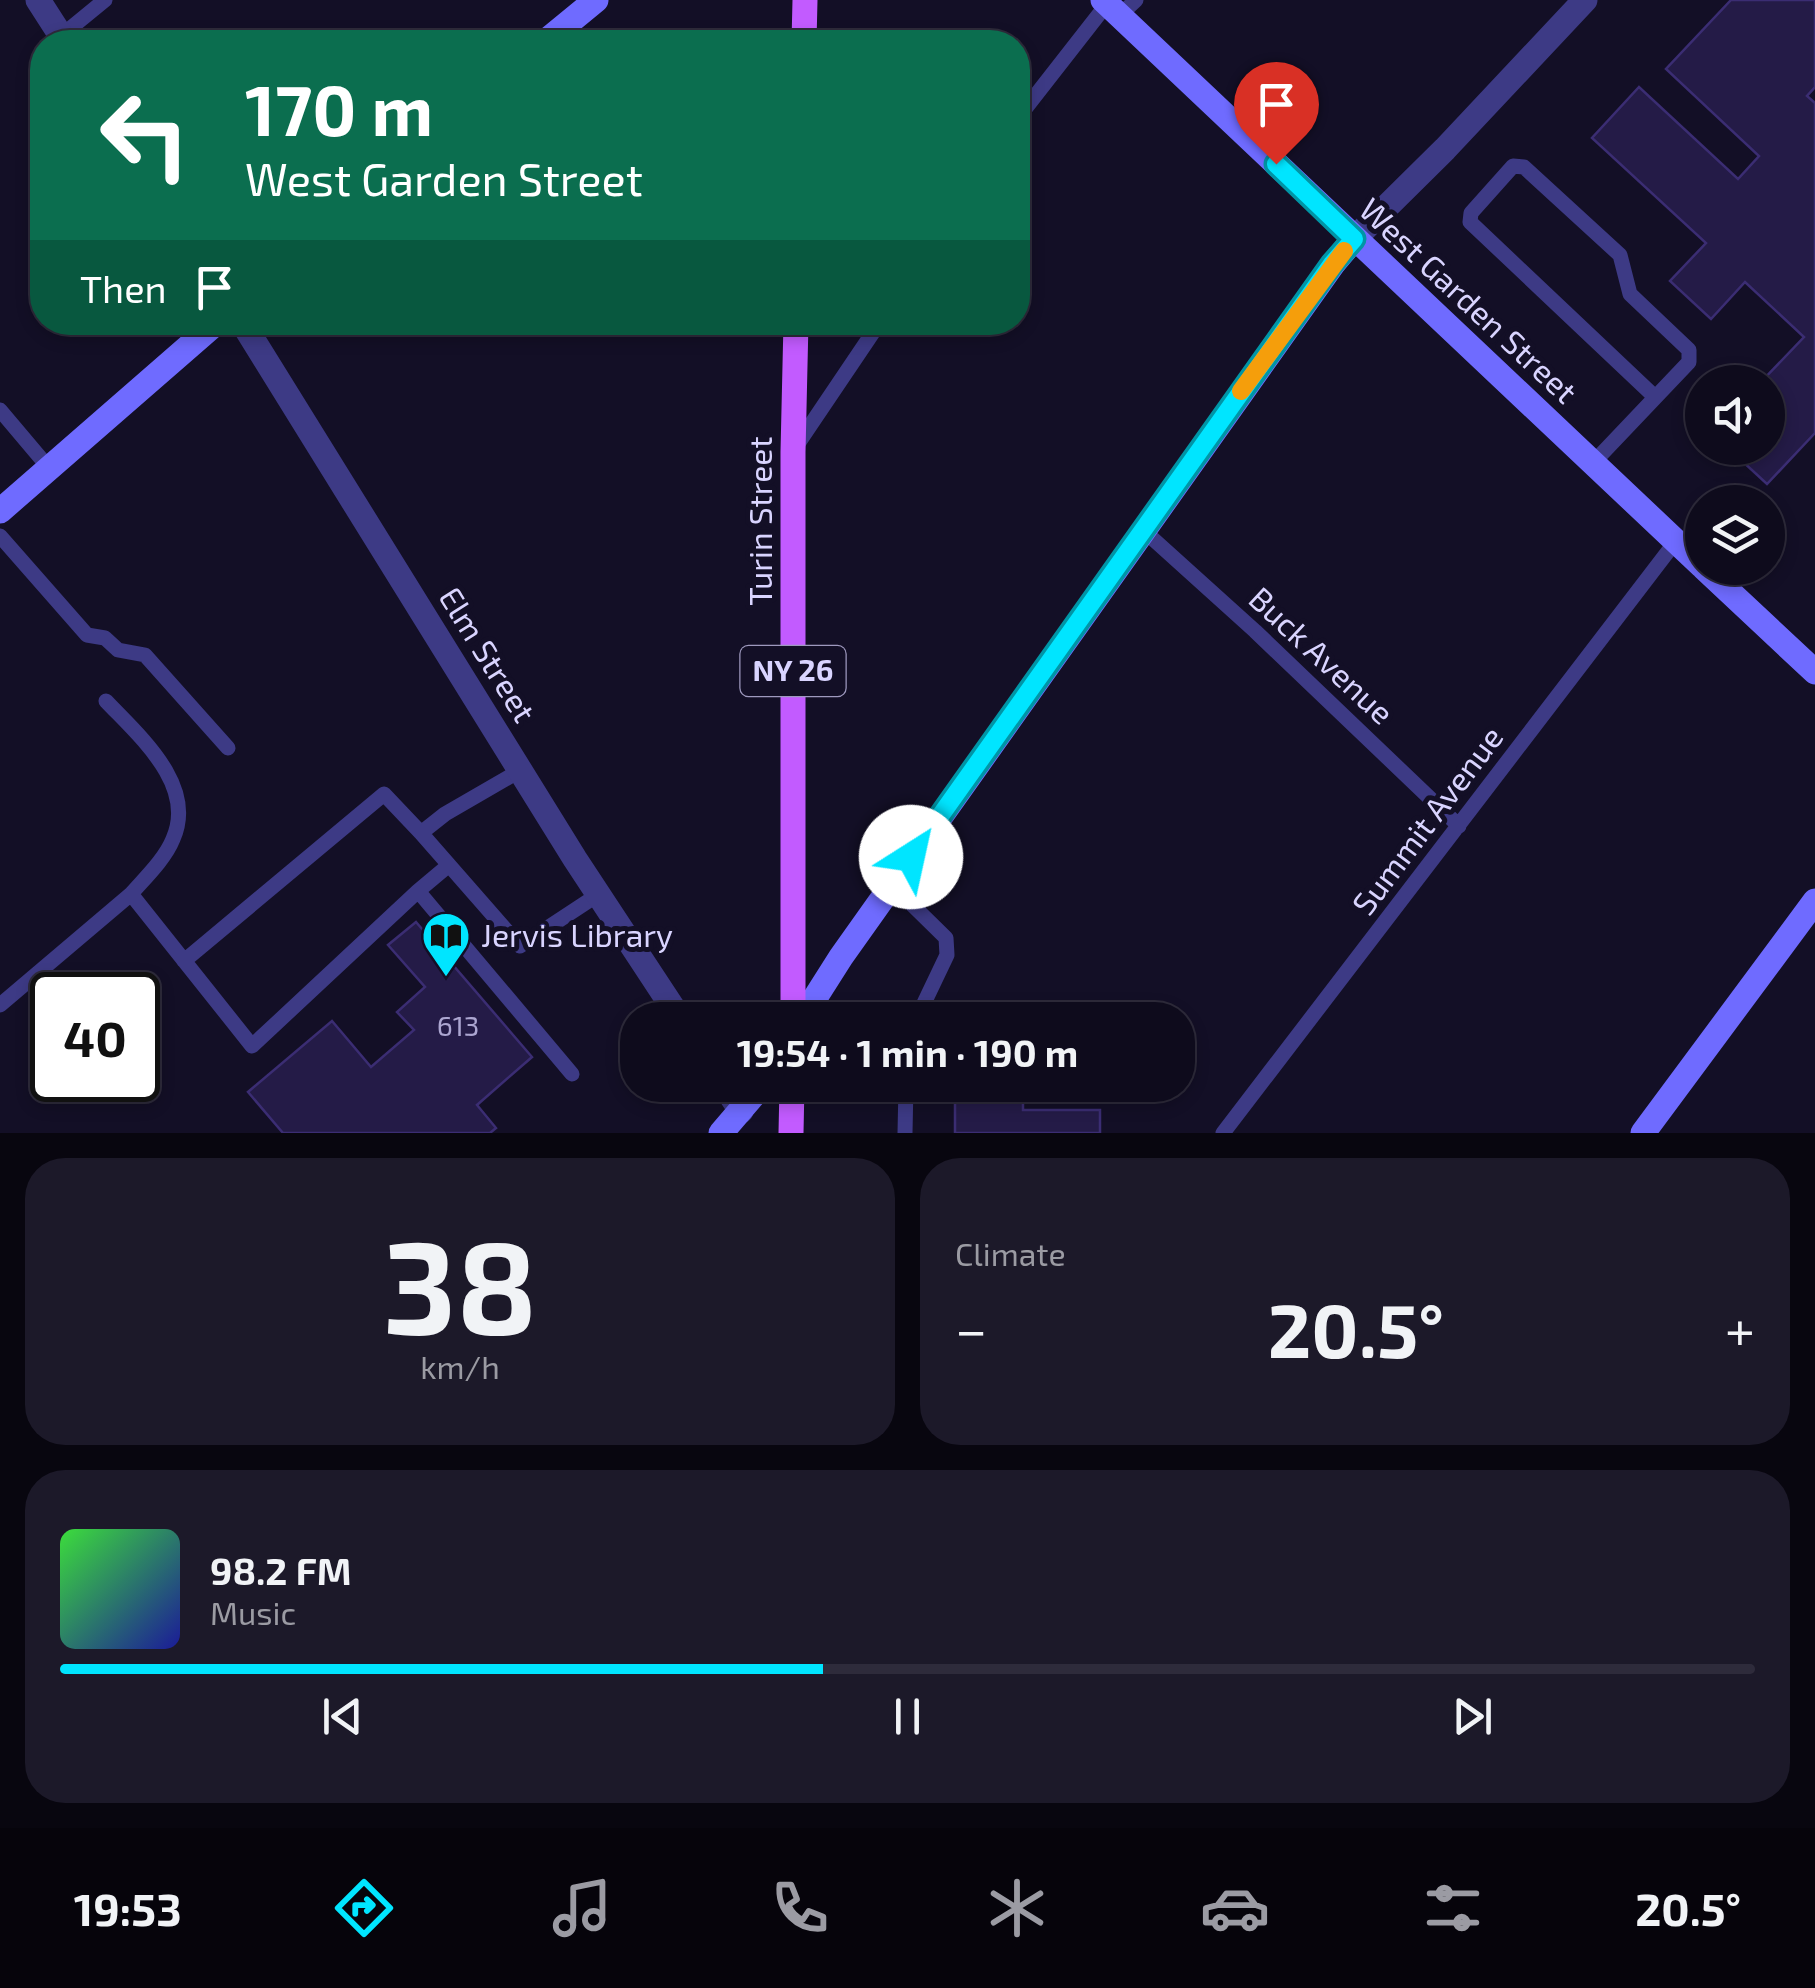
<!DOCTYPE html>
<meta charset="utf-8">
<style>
body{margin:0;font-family:"Exo 2",sans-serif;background:#1c1929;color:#f1f3f6;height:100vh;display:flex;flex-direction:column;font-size:38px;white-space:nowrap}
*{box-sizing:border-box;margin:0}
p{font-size:32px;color:#9b9ba3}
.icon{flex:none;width:55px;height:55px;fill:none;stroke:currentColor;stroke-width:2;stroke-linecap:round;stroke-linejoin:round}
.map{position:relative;height:1133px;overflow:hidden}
.sheet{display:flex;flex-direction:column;gap:25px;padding:25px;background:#08060f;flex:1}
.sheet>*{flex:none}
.banner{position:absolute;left:30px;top:30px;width:1000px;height:305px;border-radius:40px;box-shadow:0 5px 15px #0003,0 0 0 2px #2e2b3b;background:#0b6e4f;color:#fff;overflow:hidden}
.tools{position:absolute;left:1685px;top:365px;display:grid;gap:20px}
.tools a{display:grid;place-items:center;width:100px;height:100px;border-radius:50%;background:#0e0b1c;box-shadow:0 5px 15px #0003,0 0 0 2px #2e2b3b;font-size:50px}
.speed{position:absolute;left:30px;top:972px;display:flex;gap:20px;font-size:50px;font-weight:700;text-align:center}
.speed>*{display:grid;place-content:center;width:130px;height:130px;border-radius:50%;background:#0e0b1c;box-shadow:0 5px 15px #0003,0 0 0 2px #2e2b3b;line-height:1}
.speed .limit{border:5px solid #111;border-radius:15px;background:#fff;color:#111}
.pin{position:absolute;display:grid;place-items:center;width:85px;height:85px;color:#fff;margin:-102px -42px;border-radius:50% 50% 50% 0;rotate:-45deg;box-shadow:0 0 10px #0007}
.pin .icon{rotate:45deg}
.me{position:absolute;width:110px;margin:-55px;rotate:35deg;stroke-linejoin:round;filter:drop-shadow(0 0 8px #0008)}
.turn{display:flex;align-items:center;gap:35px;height:210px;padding:0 50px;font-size:45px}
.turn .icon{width:130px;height:130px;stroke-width:2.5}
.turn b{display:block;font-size:70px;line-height:85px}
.then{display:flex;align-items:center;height:95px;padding:0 50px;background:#0003;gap:20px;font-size:38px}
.big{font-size:75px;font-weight:700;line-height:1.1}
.sheet .widget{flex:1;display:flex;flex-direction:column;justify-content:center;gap:15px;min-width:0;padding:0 35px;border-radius:40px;background:#1c1929}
.sheet .dial{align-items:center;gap:0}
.dial b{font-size:130px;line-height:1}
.song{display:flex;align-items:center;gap:30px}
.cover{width:120px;height:120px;border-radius:15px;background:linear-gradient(135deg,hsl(120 70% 55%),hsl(240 70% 35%))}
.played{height:10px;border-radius:5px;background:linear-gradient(90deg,#00e5ff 45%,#2e2b3b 45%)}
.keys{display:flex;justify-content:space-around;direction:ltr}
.heat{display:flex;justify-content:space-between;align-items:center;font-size:55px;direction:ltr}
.sheet .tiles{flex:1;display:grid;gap:25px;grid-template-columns:1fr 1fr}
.widget:last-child{grid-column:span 2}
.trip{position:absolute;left:620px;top:1002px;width:575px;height:100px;border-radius:40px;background:#0e0b1c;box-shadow:0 5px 15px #0003,0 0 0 2px #2e2b3b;font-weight:700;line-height:100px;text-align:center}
.tabs{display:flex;height:160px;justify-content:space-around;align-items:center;background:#06040b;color:#9b9ba3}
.tabs .icon{width:70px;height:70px}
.tabs .selected{color:#00e5ff}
.tabs b{font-size:45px;color:#f1f3f6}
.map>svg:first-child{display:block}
.building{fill:#241b47;stroke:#3b2d73;stroke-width:2.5}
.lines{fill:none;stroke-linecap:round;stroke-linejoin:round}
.lane{stroke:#3d3a85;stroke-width:15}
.street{stroke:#3d3a85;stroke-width:25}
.secondary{stroke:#6f6bff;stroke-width:25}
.primary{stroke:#c25bff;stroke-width:25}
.route-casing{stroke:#0095a6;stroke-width:25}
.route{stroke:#00e5ff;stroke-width:18}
.slow{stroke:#f59e0b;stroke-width:18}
.labels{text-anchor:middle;stroke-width:10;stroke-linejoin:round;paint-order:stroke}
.number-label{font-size:28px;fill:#aca6d1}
.shield{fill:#130f26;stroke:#9e99be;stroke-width:2.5}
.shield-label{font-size:30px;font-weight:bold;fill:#d9d4ff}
.street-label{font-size:32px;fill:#d9d4ff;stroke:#130f26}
.poi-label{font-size:32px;fill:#d9d4ff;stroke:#130f26;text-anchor:start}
</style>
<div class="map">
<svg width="1815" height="1133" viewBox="0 0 1815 1133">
<rect width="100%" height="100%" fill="#130f26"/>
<path class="building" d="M1731 0H1815V87L1807 96 1815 103V433L1767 484 1728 448H1768V382H1761L1804 337 1745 282 1711 319 1670 281 1706 243 1592 138 1639 87 1738 179 1759 156 1666 69Z
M416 922 532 1057 477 1105 496 1128 490 1133H283L248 1092 332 1021 371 1067 414 1030 397 1012 425 987 388 945Z
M975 1003H995V1016L1024 1017V1020H955V1016H975Z
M955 1085H1023V1110H1100V1133H955Z"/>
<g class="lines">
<path class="lane" d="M1119 16 1136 0
M61 36 105 0
M1018 118 1107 4
M0 410 49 468
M795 448 880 322
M1593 463 1689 362V350L1630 294 1620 255 1524 167 1513 166 1471 213 1470 222 1655 397
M1142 529 1255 631 1459 826
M0 536 87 635 105 638 118 650 145 655 228 748
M106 701C139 736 197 785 173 839 165 859 145 878 131 894
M521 770 445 814 421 833 520 946 599 894
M892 885 946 938 947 955 916 1020
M418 891 449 865
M184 961 384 794 421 833
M0 1005 131 894 252 1046 418 891 572 1074
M905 1133 906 1085
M1223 1133 1676 541"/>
<path class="street" d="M38 0 65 42
M1354 239 1445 149 1585 0
M242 322 575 859 681 1020
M724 1085 741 1111"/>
<path class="secondary" d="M1103 0 1702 566
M545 42 596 0
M0 511 217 322
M1704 568 1815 672
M801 1020 841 957 1333 264 1354 239
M721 1133 762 1085
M1643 1133 1815 901"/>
<path class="primary" d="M804 42 805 0
M793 1020V452L796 322
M791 1133 792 1085"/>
</g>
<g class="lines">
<g class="route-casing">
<path id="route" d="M911 857 1332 264 1354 239 1276 164"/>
</g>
<use href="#route" class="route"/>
<path class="slow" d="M1241 391 1344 251"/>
</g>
<defs>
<g id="library-pin" transform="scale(2.5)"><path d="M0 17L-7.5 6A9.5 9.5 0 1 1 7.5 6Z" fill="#00e5ff" stroke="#130f26"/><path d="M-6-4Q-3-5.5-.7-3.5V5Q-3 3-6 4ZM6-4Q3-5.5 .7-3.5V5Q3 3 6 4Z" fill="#111"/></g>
</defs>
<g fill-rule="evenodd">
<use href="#library-pin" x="446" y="936"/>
</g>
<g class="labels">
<g class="number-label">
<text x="458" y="1036">613</text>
</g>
<rect class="shield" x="740.5" y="646" width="105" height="50" rx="8"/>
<g class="shield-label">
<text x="793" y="681">NY 26</text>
</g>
<g class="street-label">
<text transform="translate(1468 301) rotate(43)" y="11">West Garden Street</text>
<text transform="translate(761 521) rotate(-90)" y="11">Turin Street</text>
<text transform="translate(487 655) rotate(58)" y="11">Elm Street</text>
<text transform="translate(1321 656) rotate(43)" y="11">Buck Avenue</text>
<text transform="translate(1428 821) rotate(-53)" y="11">Summit Avenue</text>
</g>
<g class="poi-label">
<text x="481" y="947">Jervis Library</text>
</g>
</g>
</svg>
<div class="tools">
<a><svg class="icon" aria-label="sound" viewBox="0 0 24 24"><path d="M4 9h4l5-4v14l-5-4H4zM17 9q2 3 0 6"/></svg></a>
<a><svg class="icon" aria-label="layers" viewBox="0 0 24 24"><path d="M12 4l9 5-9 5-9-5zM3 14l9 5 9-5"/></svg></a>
</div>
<div class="speed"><div class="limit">40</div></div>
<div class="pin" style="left:1276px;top:164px;background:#d93025"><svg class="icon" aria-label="arrive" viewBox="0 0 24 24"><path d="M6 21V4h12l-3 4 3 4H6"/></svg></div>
<svg class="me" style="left:911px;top:857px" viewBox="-20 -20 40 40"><circle r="19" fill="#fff"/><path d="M0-13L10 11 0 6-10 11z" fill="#00e5ff"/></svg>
<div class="trip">19:54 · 1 min · 190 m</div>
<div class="banner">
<div class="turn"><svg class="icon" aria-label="left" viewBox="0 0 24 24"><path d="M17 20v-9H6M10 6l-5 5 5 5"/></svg><div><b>170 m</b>West Garden Street</div></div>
<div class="then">Then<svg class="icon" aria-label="arrive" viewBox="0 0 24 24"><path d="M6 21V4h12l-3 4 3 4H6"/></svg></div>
</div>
</div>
<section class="sheet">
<div class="tiles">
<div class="widget dial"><b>38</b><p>km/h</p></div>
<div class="widget"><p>Climate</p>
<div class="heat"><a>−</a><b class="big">20.5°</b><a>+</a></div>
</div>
<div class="widget">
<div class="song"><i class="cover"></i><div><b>98.2 FM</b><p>Music</p></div></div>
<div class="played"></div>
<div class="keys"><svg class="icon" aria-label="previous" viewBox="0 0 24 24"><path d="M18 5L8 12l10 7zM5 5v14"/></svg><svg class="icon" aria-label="pause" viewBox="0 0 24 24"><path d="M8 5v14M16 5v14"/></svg><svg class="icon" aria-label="next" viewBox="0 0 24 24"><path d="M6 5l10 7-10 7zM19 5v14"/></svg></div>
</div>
</div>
</section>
<nav class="tabs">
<b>19:53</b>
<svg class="icon selected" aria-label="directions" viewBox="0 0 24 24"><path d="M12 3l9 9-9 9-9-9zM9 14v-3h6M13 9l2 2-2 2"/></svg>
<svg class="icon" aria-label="music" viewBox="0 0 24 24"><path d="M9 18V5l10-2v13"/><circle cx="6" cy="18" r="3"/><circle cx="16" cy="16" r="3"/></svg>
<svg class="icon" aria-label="phone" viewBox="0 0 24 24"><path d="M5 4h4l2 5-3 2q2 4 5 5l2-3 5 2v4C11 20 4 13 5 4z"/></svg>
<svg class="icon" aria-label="climate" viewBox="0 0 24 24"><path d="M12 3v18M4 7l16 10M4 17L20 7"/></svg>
<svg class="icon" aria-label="car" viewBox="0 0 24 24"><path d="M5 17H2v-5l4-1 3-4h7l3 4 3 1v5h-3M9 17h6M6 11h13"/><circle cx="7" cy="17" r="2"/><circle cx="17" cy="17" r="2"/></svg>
<svg class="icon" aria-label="filters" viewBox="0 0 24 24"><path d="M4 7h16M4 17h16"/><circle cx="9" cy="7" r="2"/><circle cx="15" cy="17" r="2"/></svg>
<b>20.5°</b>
</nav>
